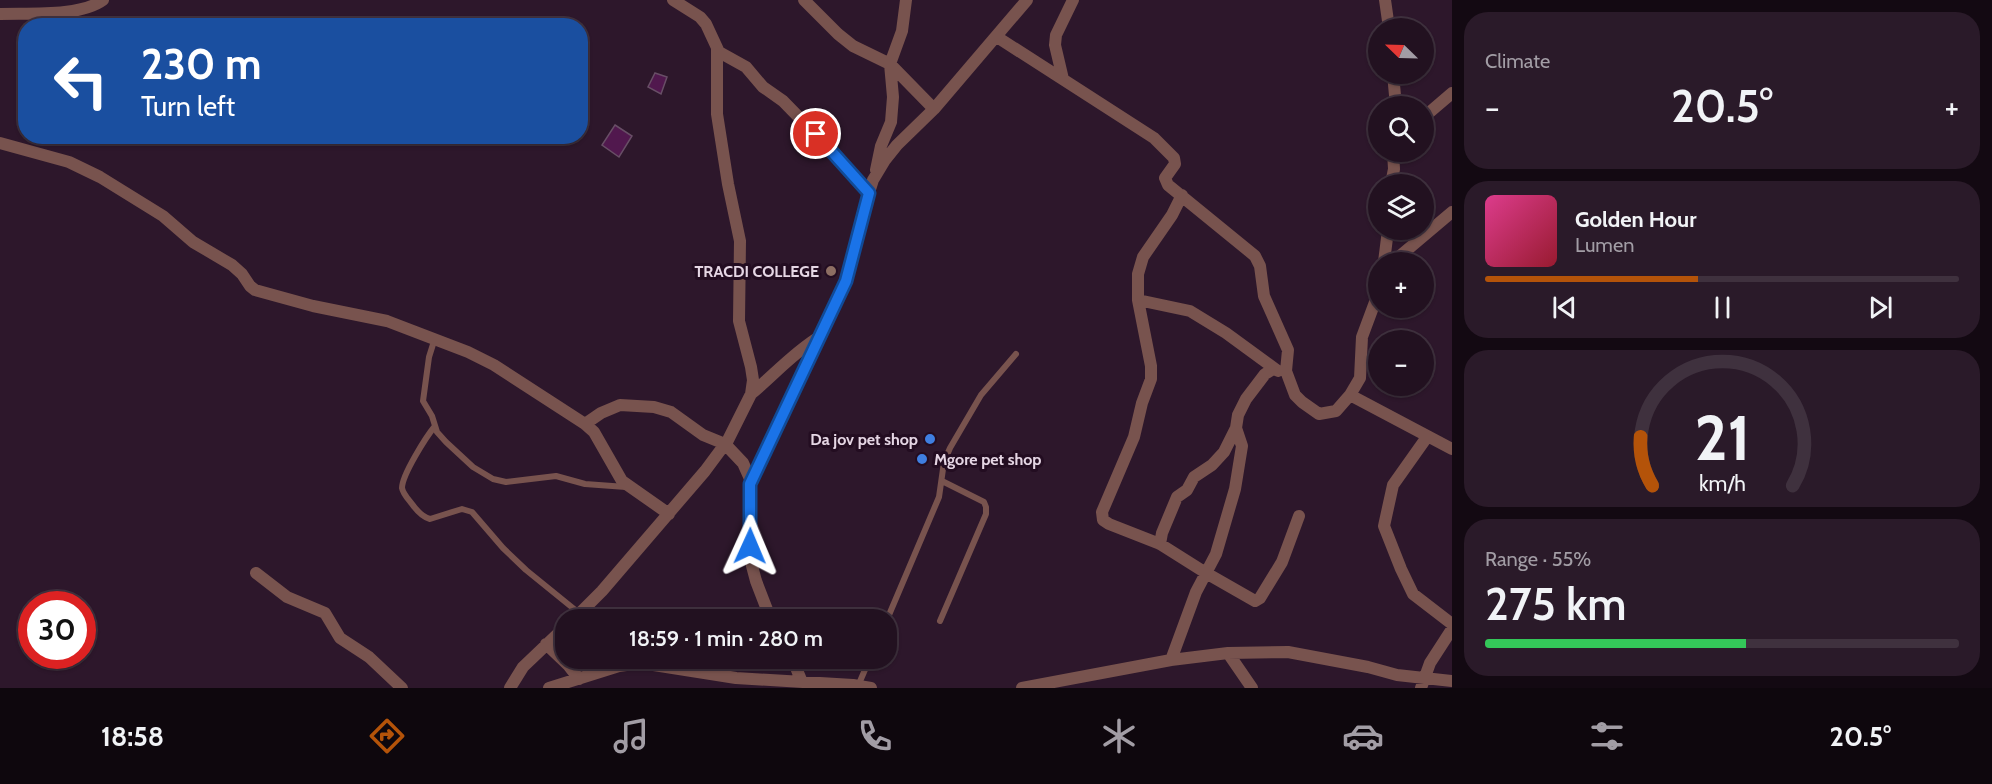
<!DOCTYPE html>
<meta charset="utf-8">
<style>
body{margin:0;font-family:Cabin,sans-serif;background:#2a1a29;color:#f1f3f6;height:100vh;display:flex;flex-direction:column;font-size:22px;white-space:nowrap}
*{box-sizing:border-box;margin:0}
p{font-size:20px;color:#a29da5}
.icon{flex:none;width:33px;height:33px;fill:none;stroke:currentColor;stroke-width:2;stroke-linecap:round;stroke-linejoin:round}
.map{position:relative;flex:1;overflow:hidden}
.side{display:flex;flex-direction:column;gap:12px;padding:12px;background:#130912;width:540px}
.side>*{flex:none}
.top-card{position:absolute;left:18px;top:18px;width:570px;height:126px;border-radius:24px;box-shadow:0 2px 4px #0004,0 0 0 2px #3f313e;background:#1a4fa0;color:#fff;overflow:hidden}
.needle{width:39px;rotate:293deg}
.buttons{position:absolute;left:1368px;top:18px;display:grid;gap:12px}
.buttons a{display:grid;place-items:center;width:66px;height:66px;border-radius:50%;background:#221120;box-shadow:0 2px 4px #0004,0 0 0 2px #3f313e;font-size:30px}
.speed{position:absolute;left:18px;top:591px;display:flex;gap:12px;font-size:30px;font-weight:700;text-align:center}
.speed>*{display:grid;place-content:center;width:78px;height:78px;border-radius:50%;background:#221120;box-shadow:0 2px 4px #0004,0 0 0 2px #3f313e;line-height:1}
.speed .limit{border:9px solid #d22;background:#fff;color:#111}
.pin{position:absolute;display:grid;place-items:center;width:51px;height:51px;color:#fff;margin:-26px;border:3px solid #fff;border-radius:50%;box-shadow:0 2px 6px #0007}
.me{position:absolute;width:66px;margin:-33px;rotate:1deg;stroke-linejoin:round;filter:drop-shadow(0 0 4px #0008)}
.turn{display:flex;align-items:center;gap:21px;height:126px;padding:0 24px;font-size:27px}
.turn .icon{width:78px;height:78px;stroke-width:2.5}
.turn b{display:block;font-size:42px;line-height:51px}
.big{font-size:45px;font-weight:600;line-height:1.1}
.side .widget{flex:1;display:flex;flex-direction:column;justify-content:center;gap:9px;min-width:0;padding:0 21px;border-radius:24px;background:#2a1a29}
.side .dial{align-items:center;gap:0}
.dial svg{height:156px;overflow:visible;fill:none;stroke:#3f313e;stroke-width:7;stroke-linecap:round;text-anchor:middle}
.dial text{fill:#f1f3f6;stroke:none}
.song{display:flex;align-items:center;gap:18px}
.cover{width:72px;height:72px;border-radius:9px;background:linear-gradient(135deg,hsl(330 70% 55%),hsl(350 70% 35%))}
.played{height:6px;border-radius:3px;background:linear-gradient(90deg,#b45309 45%,#3f313e 45%)}
.keys{display:flex;justify-content:space-around;direction:ltr}
.heat{display:flex;justify-content:space-between;align-items:center;font-size:33px;direction:ltr}
.charge{height:9px;border-radius:4px;background:linear-gradient(90deg,#34c759 55%,#3f313e 0)}
.trip{position:absolute;left:555px;top:609px;width:342px;height:60px;border-radius:24px;background:#221120;box-shadow:0 2px 4px #0004,0 0 0 2px #3f313e;font-weight:600;line-height:60px;text-align:center}
.dock{display:flex;height:96px;justify-content:space-around;align-items:center;background:#0e070d;color:#a29da5}
.dock .icon{width:42px;height:42px}
.dock .selected{color:#b45309}
.dock b{font-size:27px;color:#f1f3f6}
main{display:flex;flex:1;min-height:0}
.map>svg:first-child{display:block}
.building{fill:#51184e;stroke:#684e66;stroke-width:1.5}
.lines{fill:none;stroke-linecap:round;stroke-linejoin:round}
.service{stroke:#78534e;stroke-width:6}
.minor{stroke:#78534e;stroke-width:12}
.route-casing{stroke:#114b97;stroke-width:15}
.route{stroke:#1a73e8;stroke-width:10}
.education-dot{fill:#8d6e63;stroke:#230d21;stroke-width:2}
.shop-dot{fill:#3f7fe0;stroke:#230d21;stroke-width:2}
.labels{text-anchor:middle;stroke-width:6;stroke-linejoin:round;paint-order:stroke}
.poi-label{font-size:16px;font-weight:bold;fill:#e5d6e4;stroke:#230d21;text-anchor:end}
</style>
<main>
<div class="map">
<svg width="1452" height="688" viewBox="0 0 1452 688">
<rect width="100%" height="100%" fill="#2d172b"/>
<path class="building" d="M655 73 667 77 661 94 648 87Z
M615 125 632 136 619 157 602 145Z"/>
<g class="lines">
<path class="service" d="M435 338 429 357 423 401 432 416 437 432 446 442 473 467 493 479 506 482 556 476 585 484 626 487
M435 426C426 437 402 475 402 488 403 494 409 500 412 504 417 511 422 517 430 519L462 509 472 512 503 548 526 570 579 613
M940 621 986 514V507L984 502 942 481
M886 622 939 497 944 462 950 448 981 395 1016 354
M858 686 870 658"/>
<path class="minor" d="M673 0 700 17 706 24 719 52 746 67 763 87 783 101 822 141 869 193
M804 0 838 34 853 46 890 64 934 109
M1385 0 1389 28
M0 14C29 13 80 17 103 0
M997 37 1154 138 1174 158 1175 164 1165 178 1168 185 1255 256 1260 266 1264 296 1288 350 1286 371 1295 395 1302 402 1319 414 1336 411 1350 395 1360 378 1362 337 1378 294
M1393 74 1396 106
M1063 79 1055 45 1056 35 1073 0
M1424 117 1452 93
M0 143 69 162 100 177 163 216 193 242 232 265 242 274 250 286 255 290 313 306 387 321 468 352 494 365 585 424 594 432 622 481 669 514
M876 170 881 146 891 122 893 97 890 64 902 31 906 0
M1391 184 1394 169 1393 152
M1182 195 1172 215 1143 257 1138 274V300L1151 366V379L1142 403 1134 437 1102 512 1103 520 1109 524 1160 544 1206 573 1255 601 1260 598 1282 562 1299 516
M1384 262 1388 230
M1395 262 1401 255 1452 212
M1138 300 1190 311 1226 333 1278 371
M751 394C775 374 793 353 819 337
M1350 395 1452 449
M585 424 601 413 620 405 654 407 671 412 703 435 725 444 743 463 751 481
M1427 437 1393 485 1384 526 1401 569 1413 594 1452 624
M1160 544 1162 533 1177 497 1187 490 1194 477 1212 465 1224 452 1236 428 1238 415 1246 399 1265 374 1273 369
M256 573 287 597 325 613 340 638 369 657 402 688
M573 620 602 591 705 471 728 440 751 394 753 380 751 367 739 321 740 241 728 184 717 114V49
M771 620 756 581 752 566 750 546V484L846 281 865 205 873 180 885 160 897 145 934 109 1027 0
M546 644 569 666 579 679
M1228 653 1252 688
M792 658 804 687
M1171 660 1196 592 1216 554 1235 489 1242 446 1236 428
M510 688 523 667 566 626
M549 688 619 666 641 663 736 678 853 685 871 688
M1022 688 1171 660 1228 653 1288 652 1368 667 1397 675 1452 681
M1421 688 1430 663 1452 629"/>
</g>
<g class="lines">
<g class="route-casing">
<path id="route" d="M750 546V484L846 281 869 193 816 134"/>
</g>
<use href="#route" class="route"/>
</g>
<circle class="education-dot" cx="831" cy="271" r="6"/>
<g class="shop-dot">
<circle cx="930" cy="439" r="6"/>
<circle cx="922" cy="459" r="6"/>
</g>
<g class="labels">
<g class="poi-label">
<text x="819" y="277">TRACDI COLLEGE</text>
<text x="918" y="445">Da jov pet shop</text>
<text x="934" y="465" text-anchor="start">Mgore pet shop</text>
</g>
</g>
</svg>
<div class="buttons">
<a><svg class="needle" viewBox="-14 -14 28 28"><path d="M0-13l5 13h-10z" fill="#e53935"/><path d="M0 13l5-13h-10z" fill="#a29da5"/></svg></a>
<a><svg class="icon" aria-label="search" viewBox="0 0 24 24"><circle cx="10" cy="10" r="6"/><path d="M15 15l6 6"/></svg></a>
<a><svg class="icon" aria-label="layers" viewBox="0 0 24 24"><path d="M12 4l9 5-9 5-9-5zM3 14l9 5 9-5"/></svg></a>
<a>+</a>
<a>−</a>
</div>
<div class="speed"><div class="limit">30</div></div>
<div class="pin" style="left:816px;top:134px;background:#d93025"><svg class="icon" aria-label="arrive" viewBox="0 0 24 24"><path d="M6 21V4h12l-3 4 3 4H6"/></svg></div>
<svg class="me" style="left:750px;top:546px" viewBox="-20 -20 40 40"><path d="M0-17L14 15 0 8-14 15z" fill="#1a73e8" stroke="#fff" stroke-width="4"/></svg>
<div class="trip">18:59 · 1 min · 280 m</div>
<div class="top-card">
<div class="turn"><svg class="icon" aria-label="left" viewBox="0 0 24 24"><path d="M17 20v-9H6M10 6l-5 5 5 5"/></svg><div><b>230 m</b>Turn left</div></div>
</div>
</div>
<section class="side">
<div class="widget"><p>Climate</p>
<div class="heat"><a>−</a><b class="big">20.5°</b><a>+</a></div>
</div>
<div class="widget">
<div class="song"><i class="cover"></i><div><b>Golden Hour</b><p>Lumen</p></div></div>
<div class="played"></div>
<div class="keys"><svg class="icon" aria-label="previous" viewBox="0 0 24 24"><path d="M18 5L8 12l10 7zM5 5v14"/></svg><svg class="icon" aria-label="pause" viewBox="0 0 24 24"><path d="M8 5v14M16 5v14"/></svg><svg class="icon" aria-label="next" viewBox="0 0 24 24"><path d="M6 5l10 7-10 7zM19 5v14"/></svg></div>
</div>
<div class="widget dial"><svg viewBox="0 0 100 80">
<path d="M14 69A42 42 0 1 1 86 69"/>
<path d="M14 69A42 42 0 0 1 8 44" stroke="#b45309"/>
<text x="50" y="56" font-size="32" font-weight="700">21</text>
<text x="50" y="72" font-size="11">km/h</text>
</svg></div>
<div class="widget"><p>Range · 55%</p><b class="big">275 km</b><div class="charge"></div></div>
</section>
</main>
<nav class="dock">
<b>18:58</b>
<svg class="icon selected" aria-label="directions" viewBox="0 0 24 24"><path d="M12 3l9 9-9 9-9-9zM9 14v-3h6M13 9l2 2-2 2"/></svg>
<svg class="icon" aria-label="music" viewBox="0 0 24 24"><path d="M9 18V5l10-2v13"/><circle cx="6" cy="18" r="3"/><circle cx="16" cy="16" r="3"/></svg>
<svg class="icon" aria-label="phone" viewBox="0 0 24 24"><path d="M5 4h4l2 5-3 2q2 4 5 5l2-3 5 2v4C11 20 4 13 5 4z"/></svg>
<svg class="icon" aria-label="climate" viewBox="0 0 24 24"><path d="M12 3v18M4 7l16 10M4 17L20 7"/></svg>
<svg class="icon" aria-label="car" viewBox="0 0 24 24"><path d="M5 17H2v-5l4-1 3-4h7l3 4 3 1v5h-3M9 17h6M6 11h13"/><circle cx="7" cy="17" r="2"/><circle cx="17" cy="17" r="2"/></svg>
<svg class="icon" aria-label="filters" viewBox="0 0 24 24"><path d="M4 7h16M4 17h16"/><circle cx="9" cy="7" r="2"/><circle cx="15" cy="17" r="2"/></svg>
<b>20.5°</b>
</nav>
